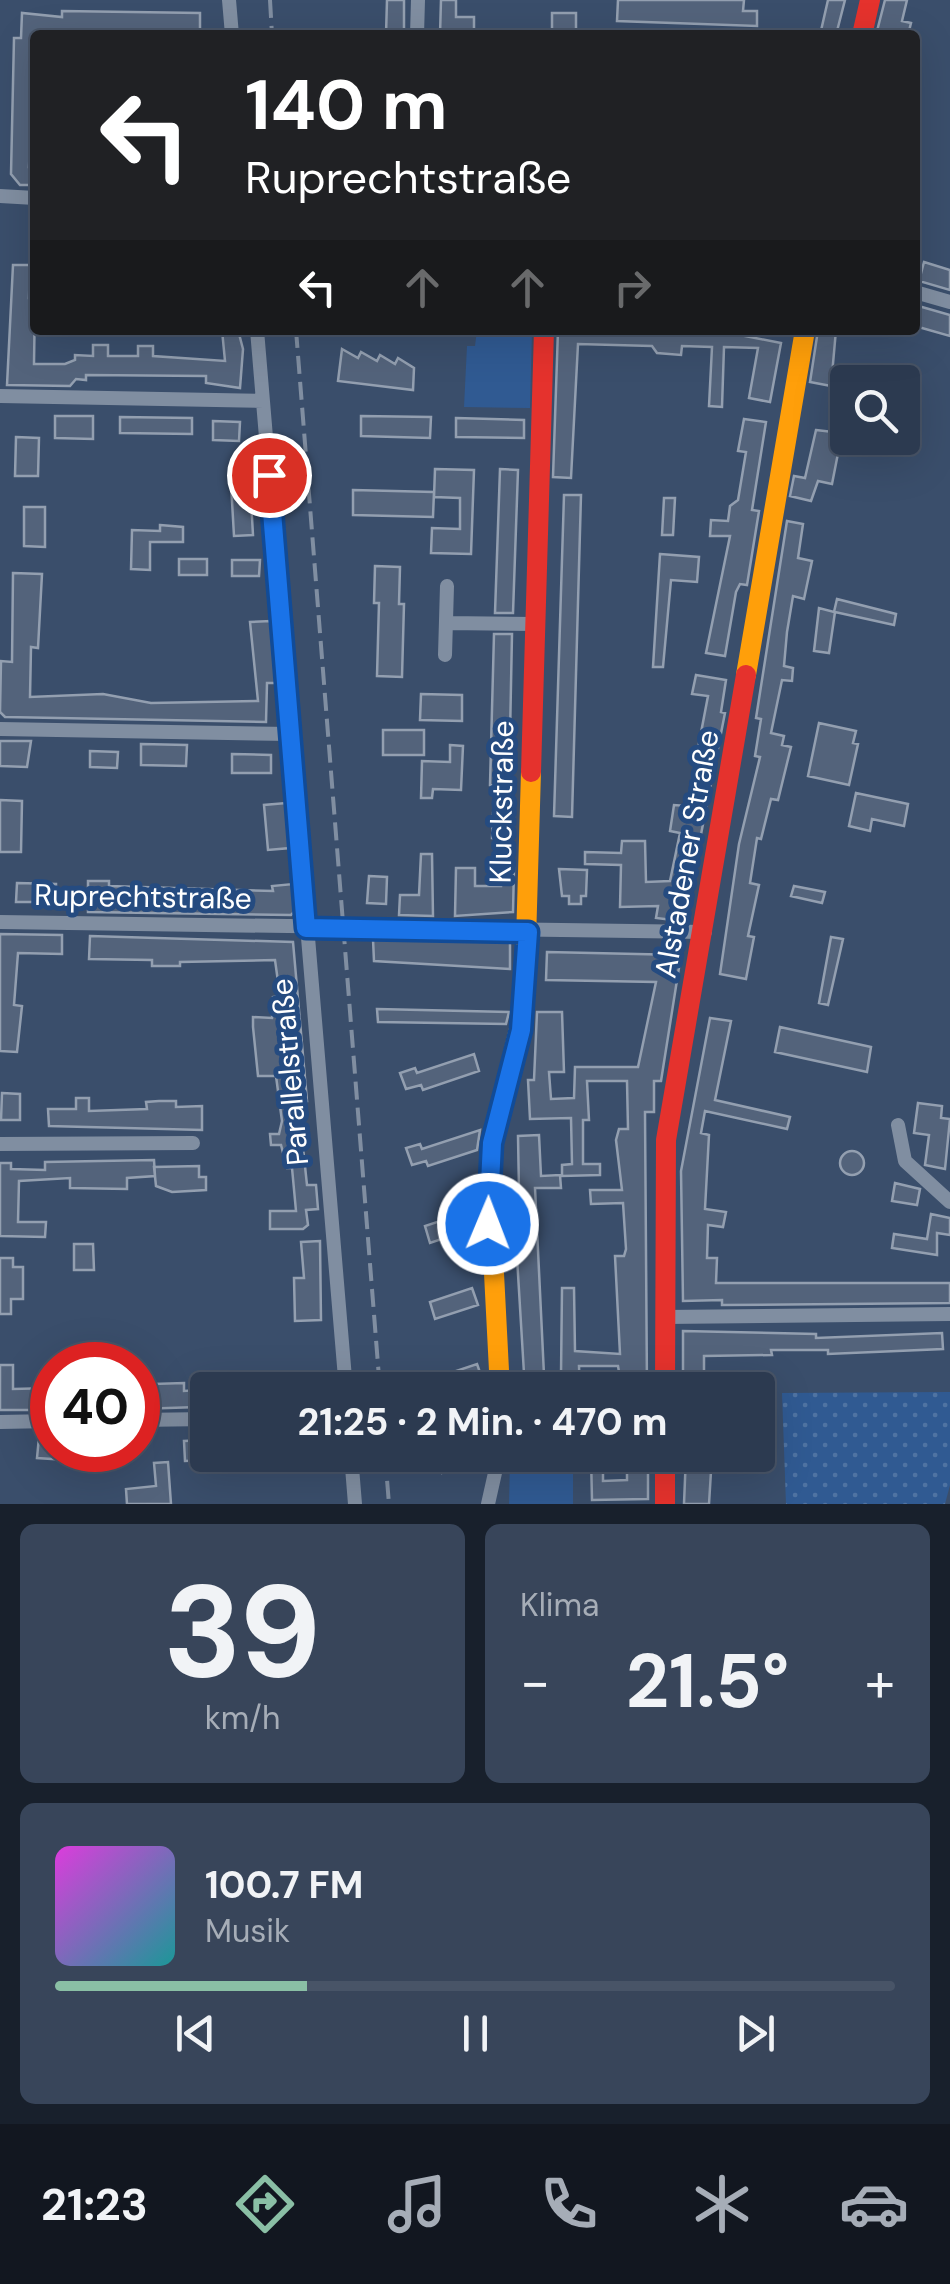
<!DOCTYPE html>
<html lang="de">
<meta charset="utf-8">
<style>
body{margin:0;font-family:"DM Sans",sans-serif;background:#38455a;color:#f1f3f6;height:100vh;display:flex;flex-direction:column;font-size:38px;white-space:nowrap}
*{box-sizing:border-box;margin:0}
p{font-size:32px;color:#a6adb7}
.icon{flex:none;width:55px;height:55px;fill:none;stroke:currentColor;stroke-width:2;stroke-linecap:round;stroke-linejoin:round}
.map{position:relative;height:1504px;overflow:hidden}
.panel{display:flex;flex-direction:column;gap:20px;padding:20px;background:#18202c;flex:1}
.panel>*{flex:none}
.guide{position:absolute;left:30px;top:30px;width:890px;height:305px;border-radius:10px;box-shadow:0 10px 40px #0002,0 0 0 2px #485467;background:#202124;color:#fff;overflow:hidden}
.fabs{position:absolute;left:830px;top:365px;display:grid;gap:20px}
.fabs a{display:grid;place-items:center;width:90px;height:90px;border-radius:10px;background:#2c3a50;box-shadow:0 10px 40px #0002,0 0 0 2px #485467;font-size:50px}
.speed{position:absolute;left:30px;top:1342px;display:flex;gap:20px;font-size:50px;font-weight:700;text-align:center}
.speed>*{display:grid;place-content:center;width:130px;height:130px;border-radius:50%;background:#2c3a50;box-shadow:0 10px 40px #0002,0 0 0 2px #485467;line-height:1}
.speed .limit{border:15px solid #d22;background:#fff;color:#111}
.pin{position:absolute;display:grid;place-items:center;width:85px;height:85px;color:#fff;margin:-42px;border:5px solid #fff;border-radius:50%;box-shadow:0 2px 10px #0007}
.me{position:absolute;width:110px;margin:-55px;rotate:1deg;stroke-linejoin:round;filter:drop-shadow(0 0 8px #0008)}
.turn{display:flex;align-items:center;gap:35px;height:210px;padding:0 50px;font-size:45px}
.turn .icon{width:130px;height:130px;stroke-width:2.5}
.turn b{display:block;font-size:70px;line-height:85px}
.lanes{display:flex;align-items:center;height:95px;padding:0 50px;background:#0003;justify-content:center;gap:50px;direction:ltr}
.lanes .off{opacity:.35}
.big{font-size:75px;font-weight:700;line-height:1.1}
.panel .widget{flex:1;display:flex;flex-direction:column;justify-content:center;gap:15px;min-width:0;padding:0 35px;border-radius:15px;background:#38455a}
.panel .dial{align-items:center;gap:0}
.dial b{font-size:130px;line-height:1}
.song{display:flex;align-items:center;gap:30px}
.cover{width:120px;height:120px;border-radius:15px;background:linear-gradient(135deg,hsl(300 70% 55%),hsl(180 70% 35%))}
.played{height:10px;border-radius:5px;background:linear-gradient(90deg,#8abfa5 30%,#485467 30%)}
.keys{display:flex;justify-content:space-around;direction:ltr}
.heat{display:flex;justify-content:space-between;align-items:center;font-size:55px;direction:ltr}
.panel .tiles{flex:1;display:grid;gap:20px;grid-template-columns:1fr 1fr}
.widget:last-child{grid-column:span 2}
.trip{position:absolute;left:190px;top:1372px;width:585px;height:100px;border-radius:10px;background:#2c3a50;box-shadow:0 10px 40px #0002,0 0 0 2px #485467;font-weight:700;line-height:100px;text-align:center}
.menu{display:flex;height:160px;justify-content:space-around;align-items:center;background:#121720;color:#a6adb7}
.menu .icon{width:70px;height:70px}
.menu .selected{color:#8abfa5}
.menu b{font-size:45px;color:#f1f3f6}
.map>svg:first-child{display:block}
.park{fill:#305a92}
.garden{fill:url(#garden-dots)}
.building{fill:#53637b;stroke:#939fb0;stroke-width:2.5}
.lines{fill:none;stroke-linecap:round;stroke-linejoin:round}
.street{stroke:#808ea1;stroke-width:14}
.slow{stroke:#ff9f0a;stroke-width:20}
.jam{stroke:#e5322d;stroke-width:20}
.rail{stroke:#808ea1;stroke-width:4;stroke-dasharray:18 8;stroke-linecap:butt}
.route-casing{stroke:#114b97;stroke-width:25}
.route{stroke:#1a73e8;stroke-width:18}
.labels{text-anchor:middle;stroke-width:10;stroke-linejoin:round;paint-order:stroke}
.street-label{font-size:30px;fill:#fff;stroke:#254b80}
</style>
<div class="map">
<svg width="950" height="1504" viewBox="0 0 950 1504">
<defs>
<pattern id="garden-dots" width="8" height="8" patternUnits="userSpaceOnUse" patternTransform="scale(2.5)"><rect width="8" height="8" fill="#305a92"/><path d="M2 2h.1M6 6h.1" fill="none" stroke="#4f73a2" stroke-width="1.8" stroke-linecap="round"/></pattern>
</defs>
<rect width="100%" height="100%" fill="#3a4e6b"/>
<path class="park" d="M477 330 532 332 530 408 464 407 467 346H475Z
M573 1457V1504H509L510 1458Z"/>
<path class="garden" d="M950 1392V1485L945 1504H786L782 1393Z"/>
<path class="building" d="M387 0H404V35H386Z
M441 0H456V17H474V35H440Z
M618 0H744L743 11H757V26L617 21Z
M828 0H845L836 35H820Z
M885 0H907L902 21 911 23 908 35H876Z
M62 11 200 13V34L35 35 29 167H35V185H20L11 174 14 38H21L22 13 62 17Z
M552 13H576V35H557L552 30Z
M924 262 950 270V290L919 281Z
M13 265H30L29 298H35L34 364H65L75 360V355L93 356V345H108V356H138V346H153V356L225 361 222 330H238L243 349 240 388 206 383V376L86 375V380L76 379 70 386 7 385Z
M915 305 950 315V336L915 326Z
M558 330H746L745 336 781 343 770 402 749 398 758 348 724 347 722 407 709 406 712 347 682 346 681 355 657 353 652 346 578 344 571 478 553 477Z
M818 330H836L831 386 810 382Z
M342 349 358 358 361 352 377 361 380 355 395 364 398 358 414 368 413 390 338 381Z
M55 416H93V439L55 438Z
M361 416 431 417 430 438 361 436Z
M120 417 192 418V434L120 433Z
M456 418 524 420V438L456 437Z
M744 419 766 422 752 510 759 511 747 585 740 584 736 592 725 656 706 653 730 536H710L711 520 728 521 730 506 738 500 746 452 738 451Z
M213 421 240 422 239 441 213 440Z
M816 430 842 433 832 484 818 481 811 501 790 496 794 476 805 478Z
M16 437 39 438 38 476H15Z
M249 465 253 535 234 536 230 466Z
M435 469 474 470 471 554 431 553 432 528 460 529V498L434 497Z
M500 469 518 470 513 613H495Z
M353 490 434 492 433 517 353 515Z
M564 495H581L572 817 554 816Z
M664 498H675L673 535H662Z
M24 507H45V547L24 546Z
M787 521 803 524 798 558 812 561 804 599 793 596 787 632 784 666 793 668 792 681 782 680 771 733 784 736 782 745 791 747 778 800 771 799 761 839 757 838 750 883 759 885 748 936 754 937 746 979 720 974 739 844 760 757 755 756 761 719 756 718Z
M160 525 183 527V542H150V570L131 569 132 530 160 531Z
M660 554 699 557 697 582 671 580 663 667H653Z
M179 559H207V575H179Z
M232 560H260L259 576H232Z
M375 566 400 567 399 604H404L402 677 377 676 379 603H374Z
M13 573 42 574 38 648 31 647 30 697 103 694 151 703 258 701 250 622 271 621 276 683H267L266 722 5 717 0 712 1 661 12 662Z
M837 599 896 614 894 625 835 612 829 653 814 651 819 608 834 612Z
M494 634H512L509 786 490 785Z
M696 675 726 680 721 712 725 713 688 900 682 921 673 920 656 918 658 906 620 907 621 865 585 864V852L621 853 622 841H645L646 882 670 881 680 833 670 831 674 805 687 806 708 696 692 694Z
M421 694 462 695V721L420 720Z
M819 723 856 731 853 743 858 744 849 785 808 776Z
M383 730H424V755H383Z
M0 741H31L27 767 0 766Z
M141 744 187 745 186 766 141 765Z
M450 745 463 746 461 790 433 789 432 798H421L422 761 450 762Z
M90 751 118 752 117 768 90 767Z
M232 754 271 755V773H232Z
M856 793 908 804 904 826 872 819 870 831 849 826Z
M0 800 22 801 21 852H0Z
M286 803 290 848 268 850 264 805Z
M493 813H514L513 839 492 838Z
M421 854H432L433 916 399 915 400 895H419Z
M456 868H475V886H501V868H514L513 912 455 916Z
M559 869 587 870 586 896H581V904H569V896H562Z
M369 876 387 877 386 904 367 903Z
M88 881H109V886L273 891 272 886 293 884 295 911 291 915 88 912Z
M17 883 56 884V902H16Z
M794 886 825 892 822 903 791 896Z
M0 934 62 935V954L18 953 14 1005 22 1006 17 1052 0 1051Z
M90 936 293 942 307 1101H298L307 1185H316L318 1209 306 1210 308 1225 303 1229H270V1211H296L292 1168H287L281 1145H271L270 1134H279L282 1121 276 1076H258L253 1027V1017L272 1018 273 997 280 996 275 960 180 962V966H152V960L89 959Z
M831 937 843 939 828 1005 819 1003Z
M373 939 510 941V969L374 961Z
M547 952 681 955 661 1081H654V1112H645L647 1390H622L618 1366H579L580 1390H525L513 1191H519L518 1136 539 1135 541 1176 560 1175 561 1188H535L544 1375H561L562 1288H574L575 1351 620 1354 615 1256H624L626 1249 623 1203 591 1204 590 1190H622L616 1140 619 1129H628L627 1081H587L589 1120H583V1164H600V1175L562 1176V1165L572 1164 571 1118 530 1119 528 1080H534L537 1012H562L564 1072H549L551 1099 574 1098 575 1067H638L656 982 546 980Z
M377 1009 509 1012 506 1024 378 1022Z
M710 1018 731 1021 715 1100 790 1117 787 1129 705 1111 701 1133 709 1135 705 1209 726 1212 723 1227 708 1225 707 1258H717L716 1283H950V1303L722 1305V1300L683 1301 681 1171Z
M780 1027 871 1047 867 1072 775 1052Z
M474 1054 479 1071 423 1090 421 1085 406 1089 400 1073 415 1068 417 1073Z
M2 1093 20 1094V1120H1Z
M76 1098H89V1111L147 1109 146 1102 159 1101H176V1107L202 1106V1130L49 1126 48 1109H76Z
M918 1103 942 1106 941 1118 950 1119 945 1169 925 1165 929 1135 914 1133Z
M480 1130 477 1150 428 1166 426 1161 412 1165 406 1148 420 1144 422 1149Z
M840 1163a12 12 0 1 1 24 0a12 12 0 1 1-24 0Z
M154 1160 155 1176 127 1178V1189L70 1188V1178L19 1181 18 1222H46L45 1237 0 1236V1163H11V1169L45 1170V1162Z
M199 1166V1177H206V1190L172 1192 156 1186 154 1167Z
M895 1183 920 1189 917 1205 892 1201Z
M467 1212 472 1229 430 1243 425 1226Z
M931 1214 950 1218V1235L937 1233V1255L892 1248 894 1234 927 1239Z
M320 1241 321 1320 295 1321 294 1278H304L301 1242Z
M74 1244H93L94 1270H74Z
M0 1258H13V1267H23V1299H11V1314H0Z
M472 1288 478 1305 435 1319 430 1302Z
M683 1331 816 1334V1338L942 1333 943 1349 828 1354V1350H771L772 1355 704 1356V1390H683Z
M477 1364 483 1381 439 1390 435 1378Z
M0 1365H13V1389L52 1388V1410H0Z
M153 1380V1384L184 1383V1391L198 1390V1407L138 1409 139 1381Z
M39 1437 52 1438V1450H115L114 1463 37 1458Z
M208 1440V1460L185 1461 184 1441Z
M436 1455H488V1456L442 1473Z
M627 1455H648V1499L592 1500 591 1456H603V1481L627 1480Z
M686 1455H712L709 1504H684Z
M168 1462 171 1504H127L126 1489 156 1486 154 1463Z"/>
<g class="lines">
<path class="street" d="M229 0 232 35
M417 35 418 0
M0 196 35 198
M915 292 950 302
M257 330 346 1390
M0 396 263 401
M446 623 536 624
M445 655 447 586
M0 729 290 734
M0 922 705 932
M898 1125 905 1161 950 1202
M0 1144 193 1143
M664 1317 950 1314
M138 1420 208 1419
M0 1422 52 1421
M351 1455 355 1504
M488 1504 499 1455"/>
<path class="slow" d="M746 675 805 330
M500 1390 489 1176 495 1129 524 1008 531 772"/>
<path class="jam" d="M862 35 870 0
M531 772 544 330
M665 1390 666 1140 746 675
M665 1455V1504"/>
<path class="rail" d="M270 0 272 35
M296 330 380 1390
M385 1455 389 1504"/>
</g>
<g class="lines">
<g class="route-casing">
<path id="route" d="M269 475 306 928 528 932 521 1030 492 1143 488 1224"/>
</g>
<use href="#route" class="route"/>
</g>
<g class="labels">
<g class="street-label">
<text transform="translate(502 802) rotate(-89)" y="10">Kluckstraße</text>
<text transform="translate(687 854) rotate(-80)" y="10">Alstadener Straße</text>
<text transform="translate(143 897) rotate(1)" y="10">Ruprechtstraße</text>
<text transform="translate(290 1072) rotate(-95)" y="10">Parallelstraße</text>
</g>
</g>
</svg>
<div class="fabs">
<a><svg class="icon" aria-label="search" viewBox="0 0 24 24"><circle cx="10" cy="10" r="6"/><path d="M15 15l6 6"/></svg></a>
</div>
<div class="speed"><div class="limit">40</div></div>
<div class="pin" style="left:269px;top:475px;background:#d93025"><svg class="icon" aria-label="arrive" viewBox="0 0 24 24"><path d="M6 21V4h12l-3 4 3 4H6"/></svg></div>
<svg class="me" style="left:488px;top:1224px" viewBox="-20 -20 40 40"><circle r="17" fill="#1a73e8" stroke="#fff" stroke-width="3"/><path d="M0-11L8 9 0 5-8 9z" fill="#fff"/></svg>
<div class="trip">21:25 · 2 Min. · 470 m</div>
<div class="guide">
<div class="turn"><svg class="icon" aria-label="left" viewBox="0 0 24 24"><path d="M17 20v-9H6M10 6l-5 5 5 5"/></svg><div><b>140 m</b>Ruprechtstraße</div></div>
<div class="lanes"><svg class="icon" aria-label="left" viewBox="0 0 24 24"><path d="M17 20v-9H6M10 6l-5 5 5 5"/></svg><svg class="icon off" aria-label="ahead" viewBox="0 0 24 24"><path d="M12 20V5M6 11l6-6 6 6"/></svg><svg class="icon off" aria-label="ahead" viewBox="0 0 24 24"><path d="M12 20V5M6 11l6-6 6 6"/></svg><svg class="icon off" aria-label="right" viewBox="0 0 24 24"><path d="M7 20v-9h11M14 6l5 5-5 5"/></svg></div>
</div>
</div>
<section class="panel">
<div class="tiles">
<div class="widget dial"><b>39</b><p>km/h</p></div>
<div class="widget"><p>Klima</p>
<div class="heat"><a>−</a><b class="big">21.5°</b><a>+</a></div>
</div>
<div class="widget">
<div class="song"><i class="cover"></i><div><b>100.7 FM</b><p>Musik</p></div></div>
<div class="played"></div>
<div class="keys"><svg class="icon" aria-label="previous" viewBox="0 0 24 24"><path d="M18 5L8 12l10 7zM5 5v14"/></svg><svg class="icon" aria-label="pause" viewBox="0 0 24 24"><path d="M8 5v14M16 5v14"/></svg><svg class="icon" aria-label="next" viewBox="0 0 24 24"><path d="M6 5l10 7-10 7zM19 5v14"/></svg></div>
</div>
</div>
</section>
<nav class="menu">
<b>21:23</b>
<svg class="icon selected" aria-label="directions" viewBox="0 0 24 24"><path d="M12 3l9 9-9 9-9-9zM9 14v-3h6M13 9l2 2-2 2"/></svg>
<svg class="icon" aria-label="music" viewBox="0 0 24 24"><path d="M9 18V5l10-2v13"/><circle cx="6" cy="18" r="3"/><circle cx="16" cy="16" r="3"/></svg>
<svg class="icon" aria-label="phone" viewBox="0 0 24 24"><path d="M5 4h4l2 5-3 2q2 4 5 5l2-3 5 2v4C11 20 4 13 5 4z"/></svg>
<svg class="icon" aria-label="climate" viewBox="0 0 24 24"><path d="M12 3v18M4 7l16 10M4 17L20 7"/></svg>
<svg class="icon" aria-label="car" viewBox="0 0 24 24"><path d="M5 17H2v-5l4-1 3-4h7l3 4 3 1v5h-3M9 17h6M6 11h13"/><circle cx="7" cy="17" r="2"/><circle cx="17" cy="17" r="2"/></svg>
</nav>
